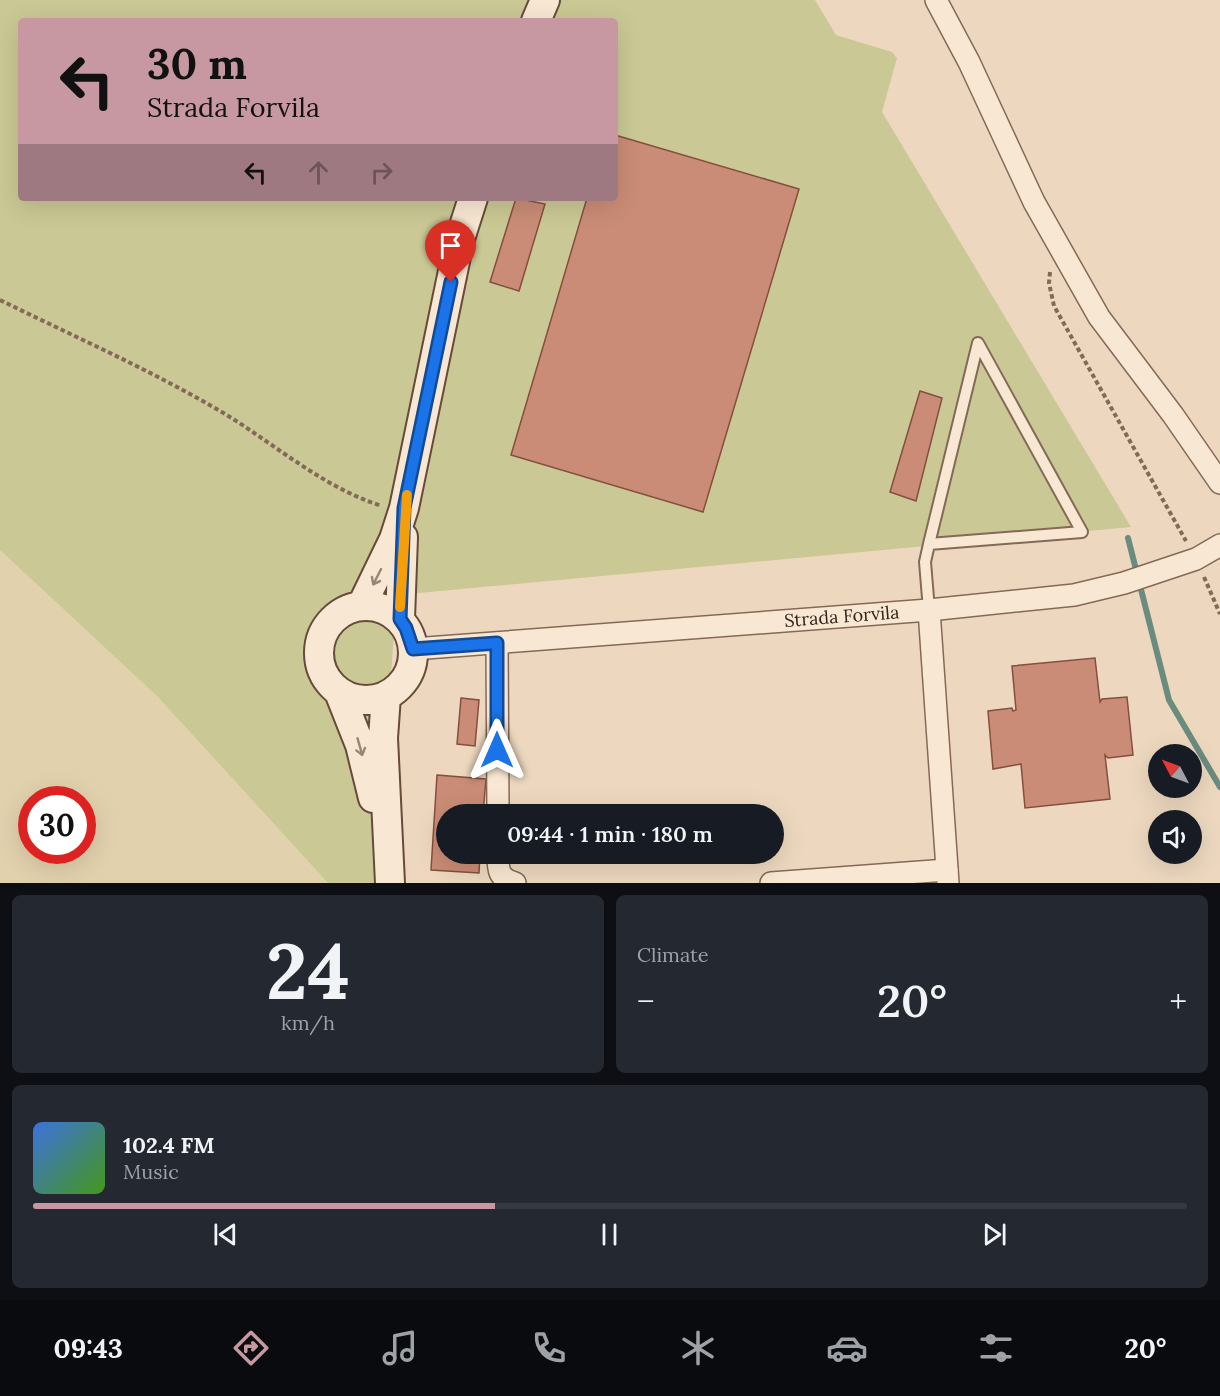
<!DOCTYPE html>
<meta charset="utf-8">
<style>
body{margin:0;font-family:Lora,serif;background:#242831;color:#f1f3f6;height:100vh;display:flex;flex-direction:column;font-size:22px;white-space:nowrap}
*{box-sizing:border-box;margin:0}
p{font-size:20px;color:#9ea1a6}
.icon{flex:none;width:33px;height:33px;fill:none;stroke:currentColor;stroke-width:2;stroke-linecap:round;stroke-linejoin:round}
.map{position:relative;height:883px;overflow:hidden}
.panel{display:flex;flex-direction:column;gap:12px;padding:12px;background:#0d0f14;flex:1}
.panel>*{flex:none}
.banner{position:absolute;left:18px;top:18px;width:600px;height:183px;border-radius:6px;box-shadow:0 6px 24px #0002;background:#c798a2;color:#111;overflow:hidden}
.needle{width:39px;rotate:311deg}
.buttons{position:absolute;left:1148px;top:744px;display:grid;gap:12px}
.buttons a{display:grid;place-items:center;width:54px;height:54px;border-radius:50%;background:#171b24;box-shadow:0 6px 24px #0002;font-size:30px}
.speed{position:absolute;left:18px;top:786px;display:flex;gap:12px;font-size:30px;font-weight:700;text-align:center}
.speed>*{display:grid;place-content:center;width:78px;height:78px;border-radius:50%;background:#171b24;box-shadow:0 6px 24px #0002;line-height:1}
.speed .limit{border:9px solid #d22;background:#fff;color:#111}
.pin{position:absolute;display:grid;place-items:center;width:51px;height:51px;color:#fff;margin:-62px -26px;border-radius:50% 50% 50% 0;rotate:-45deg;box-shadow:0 0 6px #0007}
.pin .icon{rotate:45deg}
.me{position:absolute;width:66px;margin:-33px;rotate:0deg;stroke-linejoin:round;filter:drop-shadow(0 0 4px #0008)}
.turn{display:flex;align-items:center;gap:21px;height:126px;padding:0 30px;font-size:27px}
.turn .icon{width:78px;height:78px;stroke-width:2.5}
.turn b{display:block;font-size:42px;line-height:51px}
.lanes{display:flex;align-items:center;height:57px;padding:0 30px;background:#0003;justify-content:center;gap:30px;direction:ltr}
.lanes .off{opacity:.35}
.big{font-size:45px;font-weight:600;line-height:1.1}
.panel .card{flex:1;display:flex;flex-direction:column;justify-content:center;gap:9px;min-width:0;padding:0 21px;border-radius:9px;background:#242831}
.panel .dial{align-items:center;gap:0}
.dial b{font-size:78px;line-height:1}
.song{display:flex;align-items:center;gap:18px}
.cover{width:72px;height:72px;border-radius:9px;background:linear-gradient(135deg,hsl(220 70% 55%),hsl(100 70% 35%))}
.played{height:6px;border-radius:3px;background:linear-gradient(90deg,#c798a2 40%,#363941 40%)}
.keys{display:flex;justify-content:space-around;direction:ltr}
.heat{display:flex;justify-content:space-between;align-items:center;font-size:33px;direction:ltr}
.panel .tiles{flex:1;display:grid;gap:12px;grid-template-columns:1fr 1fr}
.card:last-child{grid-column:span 2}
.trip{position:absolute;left:436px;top:804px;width:348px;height:60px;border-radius:30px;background:#171b24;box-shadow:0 6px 24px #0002;font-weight:600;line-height:60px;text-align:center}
.dock{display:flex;height:96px;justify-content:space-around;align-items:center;background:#090b0e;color:#9ea1a6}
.dock .icon{width:42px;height:42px}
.dock .selected{color:#c798a2}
.dock b{font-size:27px;color:#f1f3f6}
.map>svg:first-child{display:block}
.farmland{fill:#e2d1ad;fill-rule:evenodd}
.green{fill:#cac894;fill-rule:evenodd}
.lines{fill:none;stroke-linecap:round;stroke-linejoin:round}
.stream{stroke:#6a8c7e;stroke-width:6}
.building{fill:#ca8c76;stroke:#844f3f;stroke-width:1.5}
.lane-casing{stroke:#856958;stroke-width:14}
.street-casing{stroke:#856958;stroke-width:24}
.secondary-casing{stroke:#674a3b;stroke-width:32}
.path{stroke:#856958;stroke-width:4;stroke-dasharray:4.5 3;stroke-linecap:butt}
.lane{stroke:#f8e7d2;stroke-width:10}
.street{stroke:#f8e7d2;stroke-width:21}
.secondary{stroke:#f8e7d2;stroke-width:28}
.oneway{stroke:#968677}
.route-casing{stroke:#114b97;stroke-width:15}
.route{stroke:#1a73e8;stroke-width:10}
.slow{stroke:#f59e0b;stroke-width:10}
.labels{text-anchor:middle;stroke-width:4.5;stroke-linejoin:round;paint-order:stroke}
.street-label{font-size:18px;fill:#35241c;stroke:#f4e3cf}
</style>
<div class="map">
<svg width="1220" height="883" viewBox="0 0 1220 883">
<rect width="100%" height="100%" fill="#edd8bf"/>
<path class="farmland" d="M0 550 158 697 328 883H0ZM32 800H82V850H32Z"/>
<path class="green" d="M0 0H815L836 35 892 52 897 58 882 112 1131 527 397 595 375 883H328L158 697 0 550ZM21 21H615V198H21Z"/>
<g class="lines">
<path class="stream" d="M1128 538 1169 700 1220 787"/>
</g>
<path class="building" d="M615 135 799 189 703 512 511 455 587 198H615Z
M516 198 545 204 519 291 490 282Z
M920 391 942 398 916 501 890 492Z
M1095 658 1100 702 1102 699 1127 697 1133 755 1108 758 1105 755 1110 799 1025 808 1021 764 993 769 988 711 1012 708 1013 711 1016 710 1012 666Z
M461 698 479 700 475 746 457 744Z
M437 775 486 779 483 814H447V854H480L479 873 431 870Z"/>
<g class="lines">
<g class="lane-casing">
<path id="lane" d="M929 544 1082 532 978 343 929 544 925 562 929 610"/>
</g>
<g class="street-casing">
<g id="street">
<path d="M936 0 969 62 1034 202 1099 317 1173 415 1220 483"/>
<path d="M929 610 948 883"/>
<path d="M497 643 498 814"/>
<path id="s1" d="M413 649 929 610 1074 595 1124 583 1196 559 1220 545"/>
<path d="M498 854C498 870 498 878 515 883"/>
<path d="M771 883 947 870"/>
</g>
</g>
<g class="secondary-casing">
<path id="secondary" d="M536 21 545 0
M362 605 394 539 404 508 459 242 473 198
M319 653a47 47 0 1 1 94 0a47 47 0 1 1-94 0Z
M400 619 403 537
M339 692 360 745 373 798
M386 696 383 738 390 883"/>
</g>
<path class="path" d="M1050 272 1049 283 1054 306 1186 541
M0 300C75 337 153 371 225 414 276 445 324 488 382 506
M1204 577 1220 614"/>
<use href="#lane" class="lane"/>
<use href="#street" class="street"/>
<use href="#secondary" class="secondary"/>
</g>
<defs><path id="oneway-shaft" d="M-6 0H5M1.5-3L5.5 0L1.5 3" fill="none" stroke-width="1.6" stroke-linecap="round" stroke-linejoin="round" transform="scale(1.5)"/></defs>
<g class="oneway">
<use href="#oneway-shaft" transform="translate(377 577) rotate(117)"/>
<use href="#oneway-shaft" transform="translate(360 747) rotate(74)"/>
</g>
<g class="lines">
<g class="route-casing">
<path id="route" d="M451 282 404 508 400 619 406 628 413 649 497 643V750"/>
</g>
<use href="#route" class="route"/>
<path class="slow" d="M400 607 407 495"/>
</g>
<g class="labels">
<g class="street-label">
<text dy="6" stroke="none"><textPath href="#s1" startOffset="430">Strada Forvila</textPath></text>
</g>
</g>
</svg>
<div class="buttons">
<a><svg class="needle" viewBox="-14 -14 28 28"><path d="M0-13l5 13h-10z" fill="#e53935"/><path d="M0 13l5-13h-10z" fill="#9ea1a6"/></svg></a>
<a><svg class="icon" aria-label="sound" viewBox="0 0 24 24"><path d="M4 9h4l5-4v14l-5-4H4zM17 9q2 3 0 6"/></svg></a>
</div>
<div class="speed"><div class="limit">30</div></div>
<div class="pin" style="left:451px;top:282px;background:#d93025"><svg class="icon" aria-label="arrive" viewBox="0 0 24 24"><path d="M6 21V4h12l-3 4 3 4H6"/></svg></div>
<svg class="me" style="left:497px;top:750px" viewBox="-20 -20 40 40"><path d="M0-17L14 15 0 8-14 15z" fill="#1a73e8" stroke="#fff" stroke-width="4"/></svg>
<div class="trip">09:44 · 1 min · 180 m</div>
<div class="banner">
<div class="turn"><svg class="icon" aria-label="left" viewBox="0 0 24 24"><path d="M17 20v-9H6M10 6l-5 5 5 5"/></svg><div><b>30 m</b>Strada Forvila</div></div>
<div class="lanes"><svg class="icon" aria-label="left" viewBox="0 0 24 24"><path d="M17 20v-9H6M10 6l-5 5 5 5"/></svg><svg class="icon off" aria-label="ahead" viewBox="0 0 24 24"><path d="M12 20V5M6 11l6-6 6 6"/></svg><svg class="icon off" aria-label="right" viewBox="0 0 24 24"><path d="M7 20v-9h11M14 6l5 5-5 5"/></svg></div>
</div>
</div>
<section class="panel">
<div class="tiles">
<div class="card dial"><b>24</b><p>km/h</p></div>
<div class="card"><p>Climate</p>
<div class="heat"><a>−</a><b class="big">20°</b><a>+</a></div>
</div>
<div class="card">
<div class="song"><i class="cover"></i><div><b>102.4 FM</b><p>Music</p></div></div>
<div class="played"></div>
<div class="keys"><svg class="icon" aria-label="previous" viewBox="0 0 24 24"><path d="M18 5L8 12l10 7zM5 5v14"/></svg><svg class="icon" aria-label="pause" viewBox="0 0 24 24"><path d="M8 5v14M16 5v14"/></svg><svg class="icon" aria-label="next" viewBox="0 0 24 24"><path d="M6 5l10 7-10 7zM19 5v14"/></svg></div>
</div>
</div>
</section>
<nav class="dock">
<b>09:43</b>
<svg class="icon selected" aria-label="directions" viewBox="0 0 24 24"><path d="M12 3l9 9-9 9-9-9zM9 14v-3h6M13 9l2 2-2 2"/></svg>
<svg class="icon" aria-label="music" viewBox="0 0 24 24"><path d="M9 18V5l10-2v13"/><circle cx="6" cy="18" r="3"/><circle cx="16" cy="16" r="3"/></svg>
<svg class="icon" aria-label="phone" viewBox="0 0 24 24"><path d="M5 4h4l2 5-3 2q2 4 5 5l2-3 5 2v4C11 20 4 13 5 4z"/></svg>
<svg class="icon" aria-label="climate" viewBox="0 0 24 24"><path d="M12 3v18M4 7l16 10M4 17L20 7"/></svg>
<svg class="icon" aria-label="car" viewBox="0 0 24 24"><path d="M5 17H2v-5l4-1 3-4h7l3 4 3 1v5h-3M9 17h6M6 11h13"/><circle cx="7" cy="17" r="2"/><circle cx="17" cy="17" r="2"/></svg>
<svg class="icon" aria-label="filters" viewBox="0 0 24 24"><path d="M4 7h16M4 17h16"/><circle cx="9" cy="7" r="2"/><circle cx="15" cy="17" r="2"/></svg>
<b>20°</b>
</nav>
